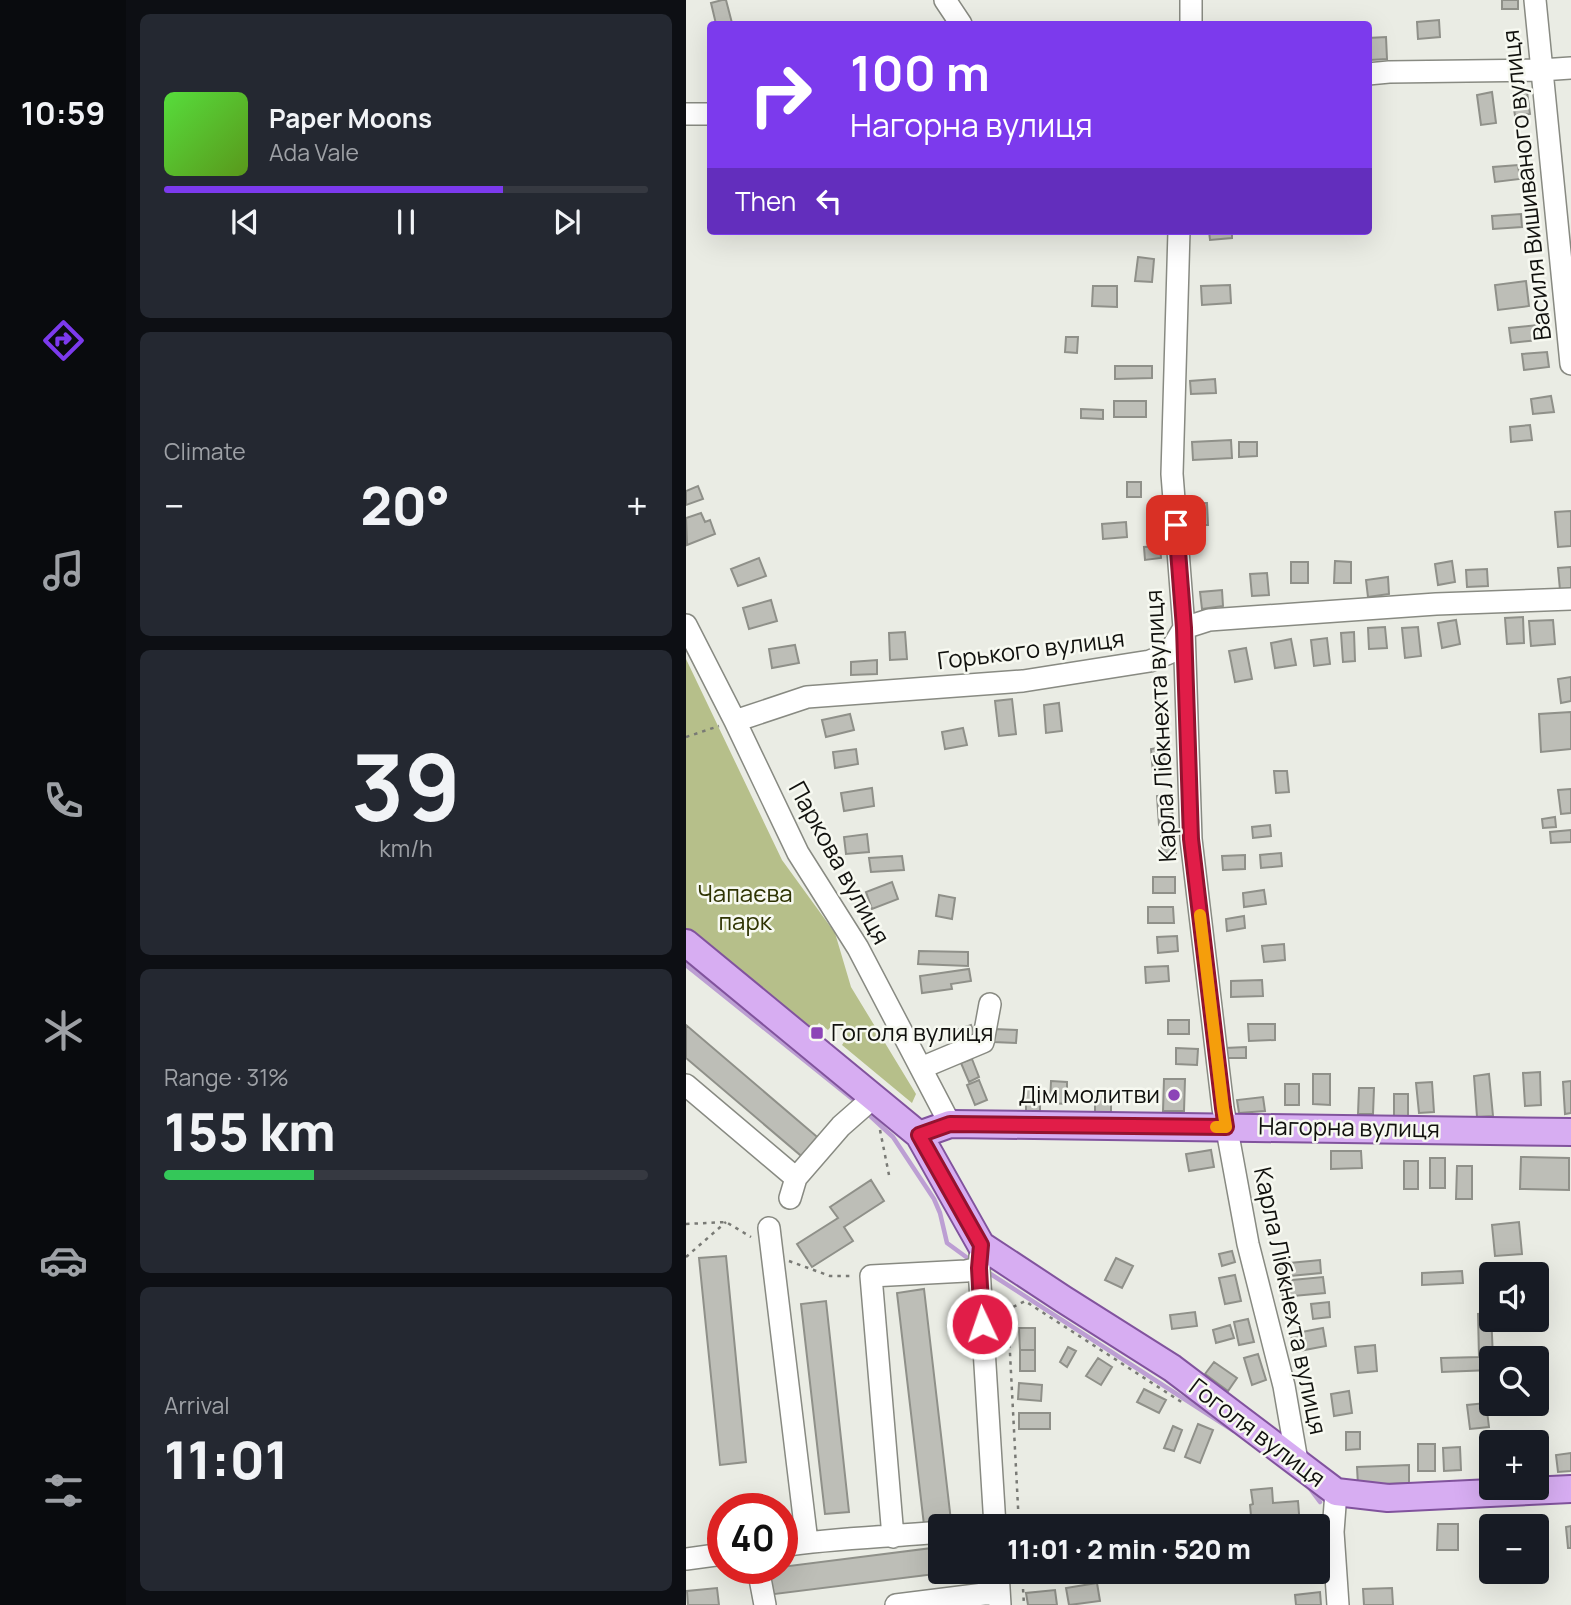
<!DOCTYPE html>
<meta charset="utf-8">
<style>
body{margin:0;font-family:Manrope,sans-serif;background:#242831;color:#f1f3f6;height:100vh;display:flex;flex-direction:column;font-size:26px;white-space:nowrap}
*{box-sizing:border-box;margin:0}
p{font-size:23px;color:#9ea1a6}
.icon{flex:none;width:38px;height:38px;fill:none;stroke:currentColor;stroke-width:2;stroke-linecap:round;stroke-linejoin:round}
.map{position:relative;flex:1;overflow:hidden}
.side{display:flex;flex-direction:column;gap:14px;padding:14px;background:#0d0f14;width:560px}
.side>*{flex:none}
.top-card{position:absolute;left:21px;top:21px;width:665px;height:214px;border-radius:7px;box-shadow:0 7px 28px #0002;background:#7c3aed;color:#fff;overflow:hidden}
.fabs{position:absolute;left:793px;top:1262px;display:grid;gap:14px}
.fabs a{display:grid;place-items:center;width:70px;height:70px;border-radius:7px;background:#171b24;box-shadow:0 7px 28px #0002;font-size:35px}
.speed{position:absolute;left:21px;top:1493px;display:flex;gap:14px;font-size:35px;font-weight:700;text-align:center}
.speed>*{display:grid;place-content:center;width:91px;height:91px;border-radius:50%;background:#171b24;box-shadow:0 7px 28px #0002;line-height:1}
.speed .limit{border:10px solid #d22;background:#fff;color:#111}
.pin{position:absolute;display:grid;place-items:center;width:60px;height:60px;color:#fff;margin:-30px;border-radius:14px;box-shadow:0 4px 10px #0006}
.me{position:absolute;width:77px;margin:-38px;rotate:357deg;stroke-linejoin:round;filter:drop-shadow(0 0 5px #0008)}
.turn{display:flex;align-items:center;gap:24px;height:147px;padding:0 28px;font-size:32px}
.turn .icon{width:91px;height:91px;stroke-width:2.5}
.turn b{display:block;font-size:49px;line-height:60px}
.then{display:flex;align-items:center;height:66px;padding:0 28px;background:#0003;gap:14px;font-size:26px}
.big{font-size:52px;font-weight:800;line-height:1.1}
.side .card{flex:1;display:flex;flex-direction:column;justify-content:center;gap:10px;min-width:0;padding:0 24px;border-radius:10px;background:#242831}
.side .dial{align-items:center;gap:0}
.dial b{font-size:91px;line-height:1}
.song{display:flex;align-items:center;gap:21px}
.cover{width:84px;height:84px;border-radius:10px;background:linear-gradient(135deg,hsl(110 70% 55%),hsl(90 70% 35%))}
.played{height:7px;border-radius:4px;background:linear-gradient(90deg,#7c3aed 70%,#363941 70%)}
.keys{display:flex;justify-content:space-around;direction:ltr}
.heat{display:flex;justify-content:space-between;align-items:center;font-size:38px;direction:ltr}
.charge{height:10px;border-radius:5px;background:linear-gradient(90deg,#34c759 31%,#363941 0)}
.trip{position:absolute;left:242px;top:1514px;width:402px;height:70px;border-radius:7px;background:#171b24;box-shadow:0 7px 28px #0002;font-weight:800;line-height:70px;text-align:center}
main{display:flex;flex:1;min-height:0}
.tabs{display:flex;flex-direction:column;width:126px;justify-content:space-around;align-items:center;background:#090b0e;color:#9ea1a6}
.tabs .icon{width:49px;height:49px}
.tabs .on{color:#7c3aed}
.tabs b{font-size:32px;color:#f1f3f6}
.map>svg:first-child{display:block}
.green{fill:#b6bf8a}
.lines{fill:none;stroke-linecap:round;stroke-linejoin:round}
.stream{stroke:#bc9ed3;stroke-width:4.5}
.building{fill:#bdbeb7;stroke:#8f9089;stroke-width:2}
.minor-casing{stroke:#888a82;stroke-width:24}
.major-casing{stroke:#81539d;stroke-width:30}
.path{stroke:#797a75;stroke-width:2.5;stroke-dasharray:3.5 5;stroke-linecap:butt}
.minor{stroke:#fff;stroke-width:21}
.major{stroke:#d7adf2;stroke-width:26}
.route-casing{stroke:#92132f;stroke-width:18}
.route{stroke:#e11d48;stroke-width:12}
.slow{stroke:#f59e0b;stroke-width:12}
.poi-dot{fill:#8c44b7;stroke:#f7f9f1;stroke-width:2.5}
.labels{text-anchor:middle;stroke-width:5;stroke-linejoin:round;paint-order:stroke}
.street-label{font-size:24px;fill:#11110e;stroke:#f7f9f1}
.park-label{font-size:24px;fill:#2f3403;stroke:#f7f9f1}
.poi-label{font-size:24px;fill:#11110e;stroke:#f7f9f1;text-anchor:start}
</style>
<main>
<nav class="tabs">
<b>10:59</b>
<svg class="icon on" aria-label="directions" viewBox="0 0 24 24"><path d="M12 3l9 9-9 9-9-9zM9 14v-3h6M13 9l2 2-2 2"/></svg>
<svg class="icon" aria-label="music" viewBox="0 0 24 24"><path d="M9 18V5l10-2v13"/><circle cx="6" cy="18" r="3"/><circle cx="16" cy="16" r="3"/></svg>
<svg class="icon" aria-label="phone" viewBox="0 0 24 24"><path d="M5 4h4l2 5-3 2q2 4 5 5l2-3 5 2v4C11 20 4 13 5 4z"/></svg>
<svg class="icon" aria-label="climate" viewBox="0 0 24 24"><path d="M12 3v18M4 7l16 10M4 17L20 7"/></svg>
<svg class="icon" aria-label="car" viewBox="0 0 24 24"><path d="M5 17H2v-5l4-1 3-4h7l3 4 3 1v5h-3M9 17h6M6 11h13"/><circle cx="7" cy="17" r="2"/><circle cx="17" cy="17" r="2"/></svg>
<svg class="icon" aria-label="filters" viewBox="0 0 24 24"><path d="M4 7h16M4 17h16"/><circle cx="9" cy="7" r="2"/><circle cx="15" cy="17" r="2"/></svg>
</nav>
<section class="side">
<div class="card">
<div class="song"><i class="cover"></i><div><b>Paper Moons</b><p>Ada Vale</p></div></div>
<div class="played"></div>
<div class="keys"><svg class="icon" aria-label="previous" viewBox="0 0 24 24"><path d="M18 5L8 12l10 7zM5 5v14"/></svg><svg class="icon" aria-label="pause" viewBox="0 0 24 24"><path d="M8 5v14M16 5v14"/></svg><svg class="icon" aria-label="next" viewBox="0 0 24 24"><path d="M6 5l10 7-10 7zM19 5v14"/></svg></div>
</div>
<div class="card"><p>Climate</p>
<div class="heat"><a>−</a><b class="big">20°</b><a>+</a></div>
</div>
<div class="card dial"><b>39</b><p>km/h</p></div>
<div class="card"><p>Range · 31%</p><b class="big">155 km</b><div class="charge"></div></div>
<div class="card"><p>Arrival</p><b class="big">11:01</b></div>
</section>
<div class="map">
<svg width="885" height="1605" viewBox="0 0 885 1605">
<rect width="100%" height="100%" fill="#eaece4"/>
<path class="green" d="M0 659 96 860 149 933 165 987 230 1094 226 1103 156 1045 162 1036 148 1023 142 1030 133 1023 123 1035 0 935Z"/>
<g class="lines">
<path class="stream" d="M0 965 169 1101
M181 1113 207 1137 248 1199 254 1213 261 1243 287 1262
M300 1271 548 1431
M622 1486 634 1502"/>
</g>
<path class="building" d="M36 0H40L46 23 30 24 25 3Z
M816 0H832V9H816Z
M753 20 754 37 732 39 731 22Z
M700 37 701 59 684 60 682 38Z
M806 92 810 123 795 125 791 95Z
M841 92 844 114 829 116 826 94Z
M832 165 834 179 809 182 807 167Z
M835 214 836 227 807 229 806 216Z
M523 231H546V238L524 240Z
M452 257 468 259 466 282 449 281Z
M840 281 843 306 812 310 809 285Z
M544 285 545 303 516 305 515 286Z
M407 286H431V307L406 306Z
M851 325 852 340 825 343 823 328Z
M380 337H392L391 353 379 352Z
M861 352 863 367 838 370 836 354Z
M429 366H466V378L429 379Z
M529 379 530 393 505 394 504 381Z
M865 396 868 412 847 414 845 399Z
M428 401H460V417H428Z
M395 409 417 410V419L395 418Z
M844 425 846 440 825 442 824 427Z
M545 440 546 458 507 460 506 442Z
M553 442H571V456L553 457Z
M441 482H455V497H441Z
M12 486 17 499 0 505V491Z
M509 503H521L522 525H509Z
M885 511V546L872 547 869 512Z
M15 513 19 522 24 520 29 534 1 545 0 518Z
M440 522 441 537 417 539 416 524Z
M474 546 475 558 459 560 458 547Z
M73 558 80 576 52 586 45 569Z
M649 561 665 562V583H648Z
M766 561 769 582 752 585 749 564Z
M605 562H622V583H605Z
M885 567V588L874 590 872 568Z
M801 569 802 586 781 587 780 570Z
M581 573 583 595 566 596 564 574Z
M702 577 703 594 682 597 680 580Z
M536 590 537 606 516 609 514 592Z
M85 600 91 621 63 629 57 608Z
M837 617 838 643 821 644 819 618Z
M770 620 774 644 756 648 752 623Z
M867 620 869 644 845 646 843 621Z
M699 627 701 648 683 649 682 628Z
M732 627 735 656 719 658 716 628Z
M219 632 221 659 204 660 203 633Z
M668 632 669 661 657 662 655 633Z
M641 638 644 664 628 666 625 640Z
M605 639 610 665 589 668 585 643Z
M109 645 113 663 86 668 83 649Z
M560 648 566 679 549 682 543 651Z
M191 660V674L165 675V662Z
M885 677V701L875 703 872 679Z
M326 699 330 734 313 736 309 701Z
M373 703 376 731 360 733 358 705Z
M885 712V749L855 752 853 714Z
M164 714 168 730 140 737 136 720Z
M277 728 281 745 259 749 256 732Z
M477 747 480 773 467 774 465 749Z
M170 749 172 764 149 768 147 752Z
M588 771H601L603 792 590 793Z
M186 788 188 806 158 811 155 793Z
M885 789V813L875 814 872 790Z
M485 794 487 823 473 825 471 796Z
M869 817 870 827 857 828 856 819Z
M584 825 585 836 567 838 566 827Z
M475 830H488L490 853H476Z
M885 830V842L865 843 864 832Z
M181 834 183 852 160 854 158 837Z
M595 853 596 866 575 868 574 855Z
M559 855V869L537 870 536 856Z
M216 856 218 870 185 872 183 858Z
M467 877H489V893H467Z
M206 882 212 899 186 909 180 892Z
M578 890 580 904 558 907 557 893Z
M253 895 269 898 266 919 250 916Z
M462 907H487L488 923H462Z
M558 916 559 928 541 931 540 919Z
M491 936 492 951 472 953 471 937Z
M598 944 599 960 578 962 576 946Z
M233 951 282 952V966L232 964Z
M482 966 483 981 460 983 459 967Z
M283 969 285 981 265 984 266 989 236 993 234 976Z
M576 980 577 996 545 997V981Z
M482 1020H503V1034H482Z
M562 1024H589V1040L563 1041Z
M0 1025 136 1141 120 1160 0 1058Z
M285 1025 290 1038 267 1047 262 1033Z
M308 1029 331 1030 330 1043 307 1042Z
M560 1047V1058H540L539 1048Z
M490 1048 512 1049 511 1065 490 1064Z
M286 1059 293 1077 283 1082 275 1063Z
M854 1072 855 1105 839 1106 837 1073Z
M627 1074H644V1105L627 1104Z
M803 1074 807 1116 791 1117 788 1076Z
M478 1079H499L498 1111H477Z
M293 1080 301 1100 289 1105 281 1085Z
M365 1081 381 1082V1104L364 1103Z
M885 1081V1113L879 1114 877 1082Z
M746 1082 748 1112 733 1113 730 1083Z
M599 1084H613V1105H599Z
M354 1088V1111H340V1089Z
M673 1088H688L687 1114H672Z
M409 1091 425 1092V1112H409Z
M708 1094H722V1116H708Z
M577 1097 579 1111 553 1113 551 1100Z
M525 1150 528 1167 503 1171 500 1154Z
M645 1151H675L676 1168 645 1169Z
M835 1157 883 1158V1190L834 1189Z
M744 1158H759V1188H744Z
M718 1161H732V1189H718Z
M771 1166H786V1199H770Z
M185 1180 198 1201 158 1227 167 1241 126 1267 111 1244 152 1218 144 1207Z
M833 1222 836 1254 809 1256 806 1225Z
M546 1251 549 1262 536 1266 533 1254Z
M40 1256 60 1462 34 1465 13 1258Z
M430 1258 447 1266 436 1288 419 1280Z
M634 1260 635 1273 594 1277 593 1264Z
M776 1271 777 1283 736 1285V1273Z
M549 1275 555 1301 539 1304 533 1278Z
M637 1277 639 1293 597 1297 596 1281Z
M238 1289 265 1521 238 1525 211 1293Z
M140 1301 163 1512 139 1514 115 1304Z
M643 1302 644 1317 627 1319 625 1304Z
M509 1312 511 1326 486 1329 484 1315Z
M805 1313 807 1358H805V1370L756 1372 755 1358 793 1357 792 1314Z
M562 1319 568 1342 553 1345 548 1322Z
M544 1325 548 1338 530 1343 527 1330Z
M333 1328H349V1350H334Z
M637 1328 640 1346 608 1352 605 1334Z
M689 1345 691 1371 672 1373 669 1347Z
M382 1347 390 1351 381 1367 374 1362Z
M334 1350H349V1371H334Z
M572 1354 580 1380 566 1385 558 1358Z
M412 1358 426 1367 415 1385 400 1376Z
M528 1362 551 1378 542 1391 519 1374Z
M333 1383 356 1385 355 1401 332 1399Z
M458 1389 480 1400 473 1413 451 1402Z
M663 1391 666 1413 648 1416 645 1394Z
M800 1403 803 1427 784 1429 781 1405Z
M333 1413H364V1429H333Z
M512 1424 527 1430 514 1463 499 1457Z
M487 1426 496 1430 488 1451 478 1448Z
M660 1432H674V1449L660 1450Z
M732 1444H749V1471H732Z
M774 1447 775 1470 758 1471 757 1448Z
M885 1453V1471L872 1472 870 1455Z
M858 1457 860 1476 850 1477V1458Z
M723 1465V1483L672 1485 671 1467Z
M586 1488 587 1503 612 1501 614 1526H566L564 1505 567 1504 565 1490Z
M811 1520 812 1526H805V1555L799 1556 795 1521Z
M752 1524H772V1550H751Z
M885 1526V1548H882L880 1527Z
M254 1547V1572H265L81 1595 79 1569Z
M850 1562 856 1563 854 1579 842 1578V1572H850Z
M341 1572H370L371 1576 342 1580Z
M619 1572H631V1579L619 1580Z
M411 1583 414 1601 383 1605 380 1588Z
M31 1588 33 1605H2L1 1591Z
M706 1588 707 1605H678L677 1589Z
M369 1590 371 1605H342L340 1593Z
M634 1592 635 1605H610L609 1595Z"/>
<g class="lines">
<g class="minor-casing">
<path id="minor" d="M259 0 275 24
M849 0 885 364
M505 24V0
M682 74 703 72 855 70 885 68
M0 114H24
M493 231 486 474 498 628 505 839 537 1108 562 1244 598 1386 611 1461
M0 625 49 721 112 853 172 948 264 1124
M49 721 121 697 337 681 464 661 483 653 498 628 523 620 750 604 885 599
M235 1068 297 1042 304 1004
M0 1085 110 1178
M104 1198 110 1178 155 1126 188 1097
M83 1228 121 1542
M294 1256 293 1268 309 1526
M650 1492 647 1532 652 1605
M207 1537 185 1276 280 1271 293 1268
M96 1546C148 1538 201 1537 254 1532
M0 1559 37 1554
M72 1568 79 1605
M312 1572 314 1605
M210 1605 298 1594H313"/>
</g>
<g class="major-casing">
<path id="major" d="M0 943 233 1135 295 1245 377 1299 486 1368 650 1492 702 1498 885 1489
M233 1135 264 1124 885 1132"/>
</g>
<path class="path" d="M0 737 33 726
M194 1130 203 1175
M0 1224 40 1222 65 1237
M0 1257 40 1222
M103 1261 144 1276H167
M333 1526 322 1315 327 1307 339 1301 497 1403
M336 1572 338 1605"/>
<use href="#minor" class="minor"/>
<use href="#major" class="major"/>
</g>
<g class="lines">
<g class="route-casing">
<path id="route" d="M296 1324 293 1268 295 1245 233 1135 264 1124 540 1127 537 1108 505 839 498 628 490 525"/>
</g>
<use href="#route" class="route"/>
<path class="slow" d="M514 915 537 1108 540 1127H530"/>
</g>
<g class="poi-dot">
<rect x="124" y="1026" width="14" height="14" rx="3.5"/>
<circle cx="488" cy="1095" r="7"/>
</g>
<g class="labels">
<g class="street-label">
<text transform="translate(841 185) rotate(-96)" y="8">Василя Вишиваного вулиця</text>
<text transform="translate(345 650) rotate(-7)" y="8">Горького вулиця</text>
<text transform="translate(475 726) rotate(-93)" y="8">Карла Лібкнехта вулиця</text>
<text transform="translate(153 863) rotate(61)" y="8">Паркова вулиця</text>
<text transform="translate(663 1128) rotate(1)" y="8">Нагорна вулиця</text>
<text transform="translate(604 1301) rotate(78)" y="8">Карла Лібкнехта вулиця</text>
<text transform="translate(571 1433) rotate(37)" y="8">Гоголя вулиця</text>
</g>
<g class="park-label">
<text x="59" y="902">Чапаєва<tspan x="59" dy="28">парк</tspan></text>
</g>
<g class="poi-label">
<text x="145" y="1041">Гоголя вулиця</text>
<text x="474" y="1103" text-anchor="end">Дім молитви</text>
</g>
</g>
</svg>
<div class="fabs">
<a><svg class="icon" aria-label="sound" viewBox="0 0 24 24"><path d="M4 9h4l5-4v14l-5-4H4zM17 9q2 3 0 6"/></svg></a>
<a><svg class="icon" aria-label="search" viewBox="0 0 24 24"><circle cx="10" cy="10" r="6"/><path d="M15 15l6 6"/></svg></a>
<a>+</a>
<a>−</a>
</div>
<div class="speed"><div class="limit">40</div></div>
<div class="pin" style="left:490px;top:525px;background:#d93025"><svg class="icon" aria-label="arrive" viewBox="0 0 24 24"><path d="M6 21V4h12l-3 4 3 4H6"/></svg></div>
<svg class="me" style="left:296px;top:1324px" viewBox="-20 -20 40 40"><circle r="17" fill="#e11d48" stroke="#fff" stroke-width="3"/><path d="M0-11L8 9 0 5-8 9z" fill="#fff"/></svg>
<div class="trip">11:01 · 2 min · 520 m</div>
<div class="top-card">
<div class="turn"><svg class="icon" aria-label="right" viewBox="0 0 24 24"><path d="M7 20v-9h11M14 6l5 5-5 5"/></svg><div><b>100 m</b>Нагорна вулиця</div></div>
<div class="then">Then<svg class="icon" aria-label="left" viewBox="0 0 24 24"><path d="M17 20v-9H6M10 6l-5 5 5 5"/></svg></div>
</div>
</div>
</main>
